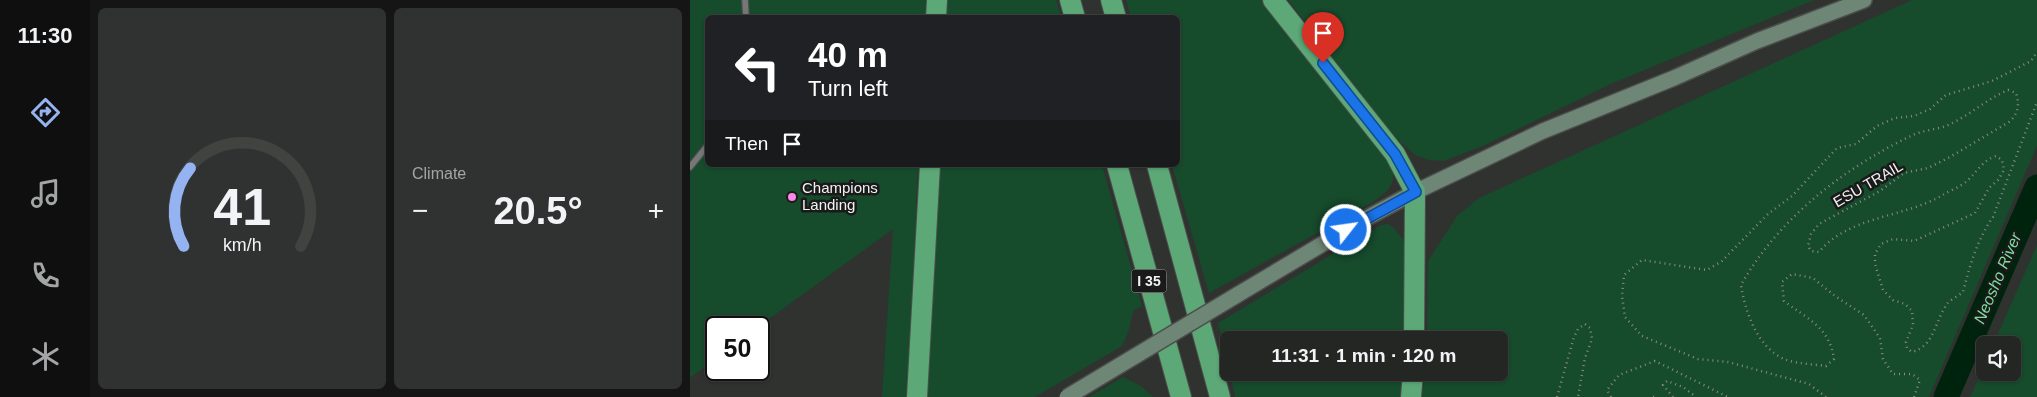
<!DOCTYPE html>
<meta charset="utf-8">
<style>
body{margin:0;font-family:Helvetica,sans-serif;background:#303231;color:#f1f3f6;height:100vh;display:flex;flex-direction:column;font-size:19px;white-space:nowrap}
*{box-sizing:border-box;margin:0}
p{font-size:16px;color:#a3a5a6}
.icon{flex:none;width:28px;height:28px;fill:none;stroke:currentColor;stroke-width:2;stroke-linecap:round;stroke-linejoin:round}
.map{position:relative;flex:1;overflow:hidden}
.details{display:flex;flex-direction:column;gap:8px;padding:8px;background:#141514;width:600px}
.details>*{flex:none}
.hud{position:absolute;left:15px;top:15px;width:475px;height:152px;border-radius:8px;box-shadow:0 1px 4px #0004,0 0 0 1px #414341;background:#202124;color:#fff;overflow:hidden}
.controls{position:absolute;left:1286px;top:336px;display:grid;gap:10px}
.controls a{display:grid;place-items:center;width:45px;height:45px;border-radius:8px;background:#242624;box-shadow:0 1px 4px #0004,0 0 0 1px #414341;font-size:25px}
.speed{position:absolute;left:15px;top:316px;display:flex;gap:10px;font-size:25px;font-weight:700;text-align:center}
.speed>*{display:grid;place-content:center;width:65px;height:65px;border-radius:50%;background:#242624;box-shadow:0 1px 4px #0004,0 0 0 1px #414341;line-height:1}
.speed .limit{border:2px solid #111;border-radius:8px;background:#fff;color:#111}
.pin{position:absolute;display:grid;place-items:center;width:42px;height:42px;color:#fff;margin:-51px -21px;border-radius:50% 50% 50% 0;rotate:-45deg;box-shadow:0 0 5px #0007}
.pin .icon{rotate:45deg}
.me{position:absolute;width:55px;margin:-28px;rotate:60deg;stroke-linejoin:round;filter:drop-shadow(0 0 4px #0008)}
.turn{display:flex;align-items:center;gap:18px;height:105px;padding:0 20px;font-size:22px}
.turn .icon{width:65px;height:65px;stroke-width:2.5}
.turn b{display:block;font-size:35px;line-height:42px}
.then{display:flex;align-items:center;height:48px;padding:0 20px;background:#0003;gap:10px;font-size:19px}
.big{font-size:38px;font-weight:800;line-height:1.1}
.details .widget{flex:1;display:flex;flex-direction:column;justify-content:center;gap:8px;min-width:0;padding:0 18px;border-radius:8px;background:#303231}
.details .dial{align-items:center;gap:0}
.dial svg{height:130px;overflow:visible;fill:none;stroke:#414341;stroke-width:7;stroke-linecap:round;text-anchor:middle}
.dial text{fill:#f1f3f6;stroke:none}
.heat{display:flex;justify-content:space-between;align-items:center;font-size:28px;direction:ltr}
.details .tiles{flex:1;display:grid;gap:8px;grid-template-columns:repeat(2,1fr)}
.trip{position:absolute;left:530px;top:331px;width:288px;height:50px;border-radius:8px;background:#242624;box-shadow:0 1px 4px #0004,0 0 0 1px #414341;font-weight:800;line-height:50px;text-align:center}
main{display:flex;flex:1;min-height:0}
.tab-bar{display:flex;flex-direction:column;width:90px;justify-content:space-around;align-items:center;background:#0e0f0e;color:#a3a5a6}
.tab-bar .icon{width:35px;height:35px}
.tab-bar .selected{color:#95b2f1}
.tab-bar b{font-size:22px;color:#f1f3f6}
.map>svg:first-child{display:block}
.green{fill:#164b2c}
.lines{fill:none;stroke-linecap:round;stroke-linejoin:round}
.river{stroke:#00230e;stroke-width:25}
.lane-casing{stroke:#4c4e4c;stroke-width:8}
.secondary-casing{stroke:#4c4e4c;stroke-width:18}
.highway-casing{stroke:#4c4e4c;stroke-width:22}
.path{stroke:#898a89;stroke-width:2.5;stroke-dasharray:1 4;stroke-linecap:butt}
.lane{stroke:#757876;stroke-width:5.5}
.secondary{stroke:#6e8676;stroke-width:15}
.highway{stroke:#5ca877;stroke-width:20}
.secondary-bridge-casing{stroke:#4c4e4c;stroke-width:18;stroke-linecap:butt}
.secondary-bridge{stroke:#6e8676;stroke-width:15}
.route-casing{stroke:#114b97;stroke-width:12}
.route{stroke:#1a73e8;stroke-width:9}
.poi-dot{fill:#fb87e6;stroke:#191a19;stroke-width:2}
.labels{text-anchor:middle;stroke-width:5;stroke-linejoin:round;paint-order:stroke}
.shield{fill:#191a19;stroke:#b0b1b0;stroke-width:1}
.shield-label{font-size:14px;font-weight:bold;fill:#f1f2f1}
.street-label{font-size:15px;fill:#f1f2f1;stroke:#191a19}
.poi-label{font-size:15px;fill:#f1f2f1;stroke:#191a19;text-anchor:start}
.water-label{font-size:16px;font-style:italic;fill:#7cdd9e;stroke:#191a19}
</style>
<main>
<nav class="tab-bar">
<b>11:30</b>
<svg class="icon selected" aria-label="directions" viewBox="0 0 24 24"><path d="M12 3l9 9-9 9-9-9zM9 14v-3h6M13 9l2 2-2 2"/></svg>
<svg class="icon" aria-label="music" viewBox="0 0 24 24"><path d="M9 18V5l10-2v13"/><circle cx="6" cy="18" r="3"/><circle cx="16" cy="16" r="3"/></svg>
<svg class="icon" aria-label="phone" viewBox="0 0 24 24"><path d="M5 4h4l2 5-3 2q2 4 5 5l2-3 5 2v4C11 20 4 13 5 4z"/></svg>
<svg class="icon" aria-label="climate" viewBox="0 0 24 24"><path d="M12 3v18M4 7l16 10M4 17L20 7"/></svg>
</nav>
<section class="details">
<div class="tiles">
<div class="widget dial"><svg viewBox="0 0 100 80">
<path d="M14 69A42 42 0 1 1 86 69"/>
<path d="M14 69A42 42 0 0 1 18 21" stroke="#95b2f1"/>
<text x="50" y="56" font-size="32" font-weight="700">41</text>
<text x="50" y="72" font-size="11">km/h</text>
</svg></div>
<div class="widget"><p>Climate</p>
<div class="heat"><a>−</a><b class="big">20.5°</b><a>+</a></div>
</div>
</div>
</section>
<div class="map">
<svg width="1347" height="397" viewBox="0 0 1347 397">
<rect width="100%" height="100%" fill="#303230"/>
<path class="green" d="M0 0H236L235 17 18 18V165H228L218 397H192L203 229 68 327 26 328V358L0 378Z
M251 0H366L371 17 251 18Z
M436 0H577L698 155C707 181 705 186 683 202L519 293 482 165H488V18L441 17Z
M598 0H1124L923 83 795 145 754 161 739 160 725 155 703 135Z
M1222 0H1347V146L1239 397H732L735 373 809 372V340H737L738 261 767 216 789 198Z
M244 165H412L452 306 443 311 439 330 432 346 345 397H234Z
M697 224 703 227 717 245 719 340H539V369L528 323 691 225Z
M1347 245V397H1280L1295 364V372H1322V345H1303Z
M540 373H717L714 397H545Z
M433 377 451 386 463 397H399Z"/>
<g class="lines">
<path class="river" d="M1256 397 1347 187"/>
<g class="lane-casing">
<path id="lane" d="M55 0 56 18
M0 167 18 145"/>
</g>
<g class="secondary-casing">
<path id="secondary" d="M547 295 671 221 725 192 853 131 984 78 1067 41 1174 0"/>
</g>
<g class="highway-casing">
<path id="highway" d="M380 0 385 18
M421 0 426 18
M583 0 705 154 725 192 724 340
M246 18 247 0
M427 165 491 397
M467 165 530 397
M227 397 240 165
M721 397 723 372"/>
</g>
<path class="path" d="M867 397 884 337 888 329 895 324 900 328 902 339 895 358 888 397
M921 397 917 390 929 375 965 361 1038 397
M963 397H968
M983 397 973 385 977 381 993 387 1006 397
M1136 397 1119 384 1038 362 1008 359 952 336 935 317 932 296 934 275 952 260 1017 270 1032 261 1078 214 1102 196 1147 148 1166 144 1187 126 1205 118 1224 116 1240 109 1256 95 1302 81 1341 61 1347 52
M1224 397 1230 380 1222 374H1203L1193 359 1190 338 1174 315 1145 296 1123 278 1102 274 1092 282 1094 301C1117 319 1139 326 1144 359L1136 366C1123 364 1106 364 1094 359 1067 347 1055 311 1051 285 1088 219 1155 167 1223 135 1233 130 1245 130 1256 126 1278 117 1296 99 1318 90L1326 93C1330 105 1328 114 1319 122L1260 157 1238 168 1214 173 1190 191 1129 224 1121 234 1118 246 1121 251 1129 252C1159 216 1212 218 1251 196 1259 191 1270 187 1277 181 1287 172 1293 160 1306 156L1312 160 1314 170 1308 180 1299 188 1285 213 1224 241 1203 239 1191 244 1185 254V264L1193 290 1203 300 1215 304 1222 311 1223 325 1216 342 1217 348 1222 352C1245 346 1245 320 1257 304 1260 300 1268 296 1273 292 1280 265 1287 240 1303 217L1347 102"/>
<use href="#lane" class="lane"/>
<use href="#secondary" class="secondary"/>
<use href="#highway" class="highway"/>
<g class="secondary-bridge-casing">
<path id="secondary-bridge" d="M377 397 547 295"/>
</g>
<use href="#secondary-bridge" class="secondary-bridge"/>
</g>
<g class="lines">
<g class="route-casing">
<path id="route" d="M633 63 705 154 726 192 656 230"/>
</g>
<use href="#route" class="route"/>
</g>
<circle class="poi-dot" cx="102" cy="197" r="5"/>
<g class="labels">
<rect class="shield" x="441.5" y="269.5" width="35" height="23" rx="4"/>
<g class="shield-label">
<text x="459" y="286">I 35</text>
</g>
<g class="street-label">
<text transform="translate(1178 184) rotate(-30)" y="5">ESU TRAIL</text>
</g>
<g class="poi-label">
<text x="112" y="193">Champions<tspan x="112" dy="17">Landing</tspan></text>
</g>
<g class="water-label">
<text transform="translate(1307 278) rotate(-67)" y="6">Neosho River</text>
</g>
</g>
</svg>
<div class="controls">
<a><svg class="icon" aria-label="sound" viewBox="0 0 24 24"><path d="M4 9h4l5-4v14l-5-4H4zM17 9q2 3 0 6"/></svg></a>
</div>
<div class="speed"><div class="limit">50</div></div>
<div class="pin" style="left:633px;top:63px;background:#d93025"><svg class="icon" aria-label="arrive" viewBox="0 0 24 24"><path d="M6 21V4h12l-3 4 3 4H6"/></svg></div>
<svg class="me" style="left:656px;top:230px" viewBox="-20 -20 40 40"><circle r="17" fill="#1a73e8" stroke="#fff" stroke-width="3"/><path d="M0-11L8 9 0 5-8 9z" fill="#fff"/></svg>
<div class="trip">11:31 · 1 min · 120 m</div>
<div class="hud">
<div class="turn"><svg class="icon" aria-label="left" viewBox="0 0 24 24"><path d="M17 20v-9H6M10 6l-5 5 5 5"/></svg><div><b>40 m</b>Turn left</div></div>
<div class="then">Then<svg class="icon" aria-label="arrive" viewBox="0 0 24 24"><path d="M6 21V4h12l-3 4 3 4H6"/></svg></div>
</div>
</div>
</main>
